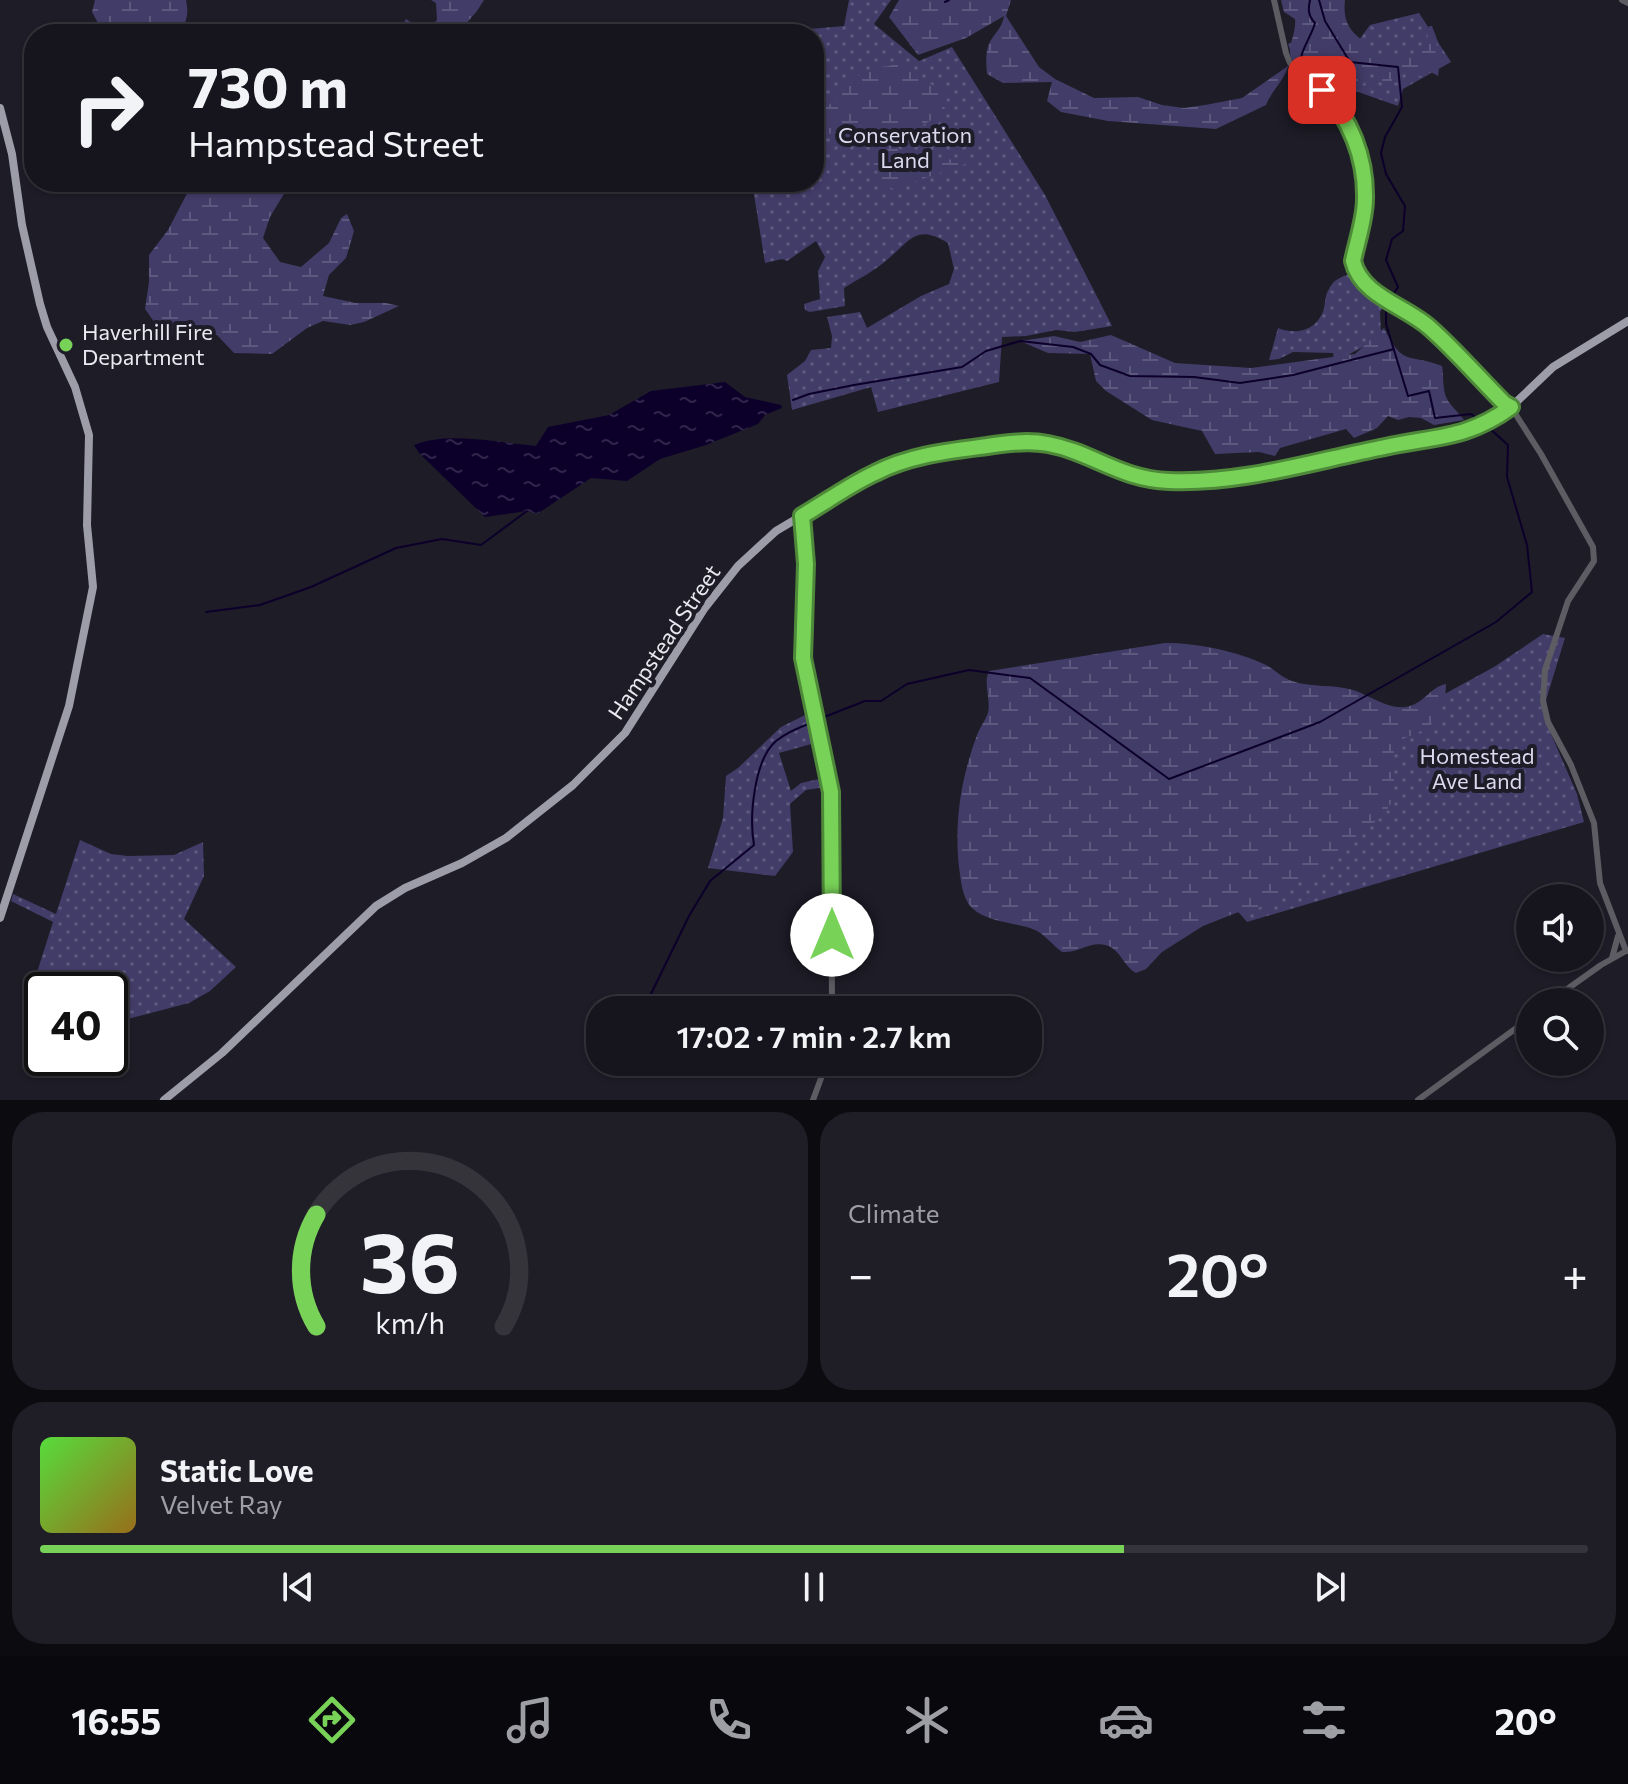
<!DOCTYPE html>
<meta charset="utf-8">
<style>
body{margin:0;font-family:Commissioner,sans-serif;background:#1f1e26;color:#f1f3f6;height:100vh;display:flex;flex-direction:column;font-size:30px;white-space:nowrap}
*{box-sizing:border-box;margin:0}
p{font-size:26px;color:#9e9fa4}
.icon{flex:none;width:44px;height:44px;fill:none;stroke:currentColor;stroke-width:2;stroke-linecap:round;stroke-linejoin:round}
.map{position:relative;height:1100px;overflow:hidden}
.side{display:flex;flex-direction:column;gap:12px;padding:12px;background:#0c0c10;flex:1}
.side>*{flex:none}
.hud{position:absolute;left:24px;top:24px;width:800px;height:168px;border-radius:32px;box-shadow:0 2px 6px #0004,0 0 0 2px #35343b;background:#16151d;color:#f1f3f6;overflow:hidden}
.buttons{position:absolute;left:1516px;top:884px;display:grid;gap:16px}
.buttons a{display:grid;place-items:center;width:88px;height:88px;border-radius:50%;background:#16151d;box-shadow:0 2px 6px #0004,0 0 0 2px #35343b;font-size:40px}
.speed{position:absolute;left:24px;top:972px;display:flex;gap:16px;font-size:40px;font-weight:700;text-align:center}
.speed>*{display:grid;place-content:center;width:104px;height:104px;border-radius:50%;background:#16151d;box-shadow:0 2px 6px #0004,0 0 0 2px #35343b;line-height:1}
.speed .limit{border:4px solid #111;border-radius:12px;background:#fff;color:#111}
.pin{position:absolute;display:grid;place-items:center;width:68px;height:68px;color:#fff;margin:-34px;border-radius:16px;box-shadow:0 4px 12px #0006}
.me{position:absolute;width:88px;margin:-44px;rotate:0deg;stroke-linejoin:round;filter:drop-shadow(0 0 6px #0008)}
.turn{display:flex;align-items:center;gap:28px;height:168px;padding:0 32px;font-size:36px}
.turn .icon{width:104px;height:104px;stroke-width:2.5}
.turn b{display:block;font-size:56px;line-height:68px}
.big{font-size:60px;font-weight:600;line-height:1.1}
.side .tile{flex:1;display:flex;flex-direction:column;justify-content:center;gap:12px;min-width:0;padding:0 28px;border-radius:32px;background:#1f1e26}
.side .dial{align-items:center;gap:0}
.dial svg{height:208px;overflow:visible;fill:none;stroke:#35343b;stroke-width:7;stroke-linecap:round;text-anchor:middle}
.dial text{fill:#f1f3f6;stroke:none}
.song{display:flex;align-items:center;gap:24px}
.cover{width:96px;height:96px;border-radius:12px;background:linear-gradient(135deg,hsl(110 70% 55%),hsl(40 70% 35%))}
.played{height:8px;border-radius:4px;background:linear-gradient(90deg,#78d258 70%,#35343b 70%)}
.keys{display:flex;justify-content:space-around;direction:ltr}
.heat{display:flex;justify-content:space-between;align-items:center;font-size:44px;direction:ltr}
.side .tiles{flex:1;display:grid;gap:12px;grid-template-columns:1fr 1fr}
.tile:last-child{grid-column:span 2}
.trip{position:absolute;left:586px;top:996px;width:456px;height:80px;border-radius:32px;background:#16151d;box-shadow:0 2px 6px #0004,0 0 0 2px #35343b;font-weight:600;line-height:80px;text-align:center}
.menu{display:flex;height:128px;justify-content:space-around;align-items:center;background:#09080c;color:#9e9fa4}
.menu .icon{width:56px;height:56px}
.menu .current{color:#78d258}
.menu b{font-size:36px;color:#f1f3f6}
.map>svg:first-child{display:block}
.green{fill:url(#green-dots)}
.wetland{fill:url(#wetland-marsh)}
.water{fill:url(#water-ripples)}
.lines{fill:none;stroke-linecap:round;stroke-linejoin:round}
.stream{stroke:#0c002b;stroke-width:2}
.minor{stroke:#5d5c63;stroke-width:6}
.major{stroke:#9d9ca9;stroke-width:8}
.route-casing{stroke:#4e8839;stroke-width:20}
.route{stroke:#78d258;stroke-width:14}
.poi-dot{fill:#78d258;stroke:#1d1c27;stroke-width:3}
.labels{text-anchor:middle;stroke-width:8;stroke-linejoin:round;paint-order:stroke}
.park-label{font-size:22px;fill:#dad9ee;stroke:#1d1c27}
.poi-label{font-size:22px;fill:#e9e9f1;stroke:#1d1c27;text-anchor:start}
.street-label{font-size:22px;fill:#e9e9f1;stroke:#1d1c27}
</style>
<div class="map">
<svg width="1628" height="1100" viewBox="0 0 1628 1100">
<defs>
<pattern id="green-dots" width="8" height="8" patternUnits="userSpaceOnUse" patternTransform="scale(2)"><rect width="8" height="8" fill="#423c68"/><path d="M2 2h.1M6 6h.1" fill="none" stroke="#5d587e" stroke-width="1.8" stroke-linecap="round"/></pattern>
<pattern id="wetland-marsh" width="20" height="14" patternUnits="userSpaceOnUse" patternTransform="scale(2)"><rect width="20" height="14" fill="#423c68"/><path d="M1 5h8M5 5V1M11 12h8M15 12V8" fill="none" stroke="#5d587e"/></pattern>
<pattern id="water-ripples" width="26" height="14" patternUnits="userSpaceOnUse" patternTransform="scale(2)"><rect width="26" height="14" fill="#0c002b"/><path d="M2 4q2-2 4 0t4 0M15 11q2-2 4 0t4 0" fill="none" stroke="#2f254a"/></pattern>
</defs>
<rect width="100%" height="100%" fill="#1d1c27"/>
<path class="green" d="M849 0H891L874 24 919 61 952 47 1045 195 1112 326 1075 332 1056 330 1026 336 1002 337 999 382 878 412 871 387 792 410 787 375 805 361 811 350 831 348 832 336 827 317 860 312 867 328 921 296 949 284 954 269 948 243C916 224 912 239 888 259 875 271 858 279 844 288L845 306 810 312 805 310 804 304 820 299 818 271 825 257 816 241 787 261 782 259 765 263 752 182H814V34H754L844 26Z
M1419 13 1451 62 1403 89 1398 106 1310 75 1294 60 1288 44 1340 27 1359 40 1370 25Z
M1349 274 1354 275 1361 284 1385 304 1380 312 1381 332 1370 343 1335 362 1333 353 1293 352 1279 359 1269 360 1278 328C1295 335 1314 331 1322 314 1326 306 1324 296 1329 289 1333 280 1341 277 1349 274Z
M1543 634 1565 638 1546 700 1551 734 1577 794 1584 822 1247 922 1221 892 1342 750 1494 667Z
M807 714 815 743 779 753 791 791 801 783 824 778 826 787 806 790 790 804 793 852 775 876 708 868 723 818 726 776 738 768 781 727Z
M80 840 111 854 128 856 174 855 203 842 204 876 184 919 236 967 210 991 189 1003 124 1020 110 1034V990L42 992 33 985 53 922 11 901 13 894 56 914Z"/>
<path class="wetland" d="M95 0H186C189 14 187 23 178 34H104L92 12Z
M431 0H484L477 11 457 34H405L399 31 406 19 425 31 437 20 436 3Z
M899 0H1011L1006 16 1039 67 1055 79 1094 98 1138 97 1162 105 1184 108 1205 105 1242 98 1288 66C1284 81 1272 90 1266 105L1216 129 1108 121 1061 112 1047 101 1052 82 1003 83 987 74C986 62 985 50 991 40 997 31 1002 27 1004 16L966 38 918 55 889 17Z
M1281 0H1345C1341 34 1363 37 1383 58 1411 50 1426 66 1429 26H1432L1438 42 1434 49 1440 61 1438 76 1431 72C1418 79 1414 76 1400 71L1393 77 1389 88 1371 73 1365 72 1362 74 1364 84 1348 81 1336 87C1319 71 1333 76 1310 76 1275 55 1297 43 1295 19L1284 12Z
M897 64 942 91 948 103 940 115 893 142 904 154 971 162 894 189 884 185 874 165 872 122 829 134 814 125V120L862 72Z
M193 182H291L270 217 263 238 280 262 301 267 329 243 341 218 347 214 354 231 346 258 329 275 323 296 356 303H386L399 306 364 322 350 325 323 321 307 328 272 354 234 353 217 335 165 337 145 309 149 282V255L168 230Z
M1384 328C1403 367 1408 353 1442 366 1444 377 1442 389 1447 399 1451 406 1459 413 1464 420L1434 425 1421 418 1409 417 1398 420 1388 416 1377 428 1354 438 1346 429 1280 448 1275 456 1259 452 1215 454 1202 431 1152 420 1106 391 1096 381 1090 354 1048 353 1020 341 1054 336 1080 342 1111 335 1175 363 1251 368 1355 354Z
M1165 643C1197 643 1237 651 1266 665 1275 670 1283 678 1292 681 1312 688 1333 684 1353 690 1369 695 1387 709 1405 707 1423 705 1430 687 1446 684 1446 701 1440 722 1423 730 1412 736 1402 737 1394 747V791L1391 803 1383 816 1358 834 1328 866 1318 874 1298 882 1268 905 1236 913 1203 926 1162 952 1146 969 1136 973C1123 966 1120 948 1105 945 1090 941 1078 953 1063 952 1058 951 1046 935 1035 930 1016 922 988 923 972 908 962 898 961 881 959 867 954 822 961 778 977 735 980 727 985 721 988 713 991 699 983 683 989 671Z"/>
<path class="water" d="M725 382 745 397 781 405 782 408 765 415 758 424 706 445 660 459 627 481 591 478 537 514 527 511 485 517 419 453 414 445C450 431 498 443 536 446L548 427 609 415 651 391Z"/>
<g class="lines">
<path class="stream" d="M1319 0 1325 21 1350 62 1398 67 1402 107 1385 137 1381 153 1386 174 1405 206 1403 231 1392 239 1386 260 1398 287 1391 298
M945 2 949 0
M1296 63 1301 59C1301 50 1312 35 1315 23 1308 16 1308 9 1310 0
M1386 304V324L1408 396 1429 391 1435 418 1471 414 1480 421
M793 400 809 394 854 385 962 367 986 351 1020 341 1073 347 1091 354 1100 365 1130 376 1194 377 1240 383 1293 375 1394 349
M206 612 260 605 311 587 396 548 442 539 481 545 527 511
M819 719 865 701H881L907 684 969 670 1030 678 1169 779 1320 722 1496 622 1532 592 1527 545 1507 477 1508 445 1488 427
M649 998 689 916 710 881 754 845C749 817 754 760 776 741 786 733 800 727 811 723"/>
<path class="minor" d="M1274 0 1286 53 1290 63 1302 76 1335 102 1342 111 1353 134 1365 200 1353 261C1360 295 1406 307 1430 328 1456 351 1479 378 1504 403L1511 407 1541 454 1593 547 1594 561 1568 601 1545 670 1543 701 1548 722 1571 765 1594 823 1600 883 1626 951H1628
M1622 0 1628 3
M802 516 806 564 803 658 831 792 832 1010
M1612 958 1618 936
M1549 1002 1601 965 1626 951
M813 1100 827 1062
M1418 1100 1530 1018"/>
<path class="major" d="M0 108 12 154 22 225 40 304 47 327 75 387 89 435 87 525 93 587 69 706 0 918
M164 1100 222 1053 376 906 405 888 462 863 506 838 573 785 625 733 704 609 738 566 776 531 875 472 929 454 1021 442 1046 443 1078 454 1117 472 1151 480 1186 481 1285 470 1386 446 1449 437 1473 430 1511 407 1553 367 1628 321"/>
</g>
<g class="lines">
<g class="route-casing">
<path id="route" d="M832 935 831 792 803 658 806 564 802 516C826 502 849 485 875 473 910 455 949 451 987 446 1006 443 1028 440 1048 444 1092 452 1119 479 1169 481 1243 484 1313 461 1385 447 1436 436 1467 439 1511 407L1504 403C1479 378 1456 351 1430 328 1406 306 1361 296 1353 261 1357 241 1365 219 1365 199 1366 158 1350 117 1322 90"/>
</g>
<use href="#route" class="route"/>
</g>
<circle class="poi-dot" cx="66" cy="345" r="8"/>
<g class="labels">
<g class="park-label">
<text x="905" y="143">Conservation<tspan x="905" dy="25">Land</tspan></text>
<text x="1477" y="764">Homestead<tspan x="1477" dy="25">Ave Land</tspan></text>
</g>
<g class="poi-label">
<text x="82" y="340">Haverhill Fire<tspan x="82" dy="25">Department</tspan></text>
</g>
<g class="street-label">
<text transform="translate(664 642) rotate(-56)" y="8">Hampstead Street</text>
</g>
</g>
</svg>
<div class="buttons">
<a><svg class="icon" aria-label="sound" viewBox="0 0 24 24"><path d="M4 9h4l5-4v14l-5-4H4zM17 9q2 3 0 6"/></svg></a>
<a><svg class="icon" aria-label="search" viewBox="0 0 24 24"><circle cx="10" cy="10" r="6"/><path d="M15 15l6 6"/></svg></a>
</div>
<div class="speed"><div class="limit">40</div></div>
<div class="pin" style="left:1322px;top:90px;background:#d93025"><svg class="icon" aria-label="arrive" viewBox="0 0 24 24"><path d="M6 21V4h12l-3 4 3 4H6"/></svg></div>
<svg class="me" style="left:832px;top:935px" viewBox="-20 -20 40 40"><circle r="19" fill="#fff"/><path d="M0-13L10 11 0 6-10 11z" fill="#78d258"/></svg>
<div class="trip">17:02 · 7 min · 2.7 km</div>
<div class="hud">
<div class="turn"><svg class="icon" aria-label="right" viewBox="0 0 24 24"><path d="M7 20v-9h11M14 6l5 5-5 5"/></svg><div><b>730 m</b>Hampstead Street</div></div>
</div>
</div>
<section class="side">
<div class="tiles">
<div class="tile dial"><svg viewBox="0 0 100 80">
<path d="M14 69A42 42 0 1 1 86 69"/>
<path d="M14 69A42 42 0 0 1 14 26" stroke="#78d258"/>
<text x="50" y="56" font-size="32" font-weight="700">36</text>
<text x="50" y="72" font-size="11">km/h</text>
</svg></div>
<div class="tile"><p>Climate</p>
<div class="heat"><a>−</a><b class="big">20°</b><a>+</a></div>
</div>
<div class="tile">
<div class="song"><i class="cover"></i><div><b>Static Love</b><p>Velvet Ray</p></div></div>
<div class="played"></div>
<div class="keys"><svg class="icon" aria-label="previous" viewBox="0 0 24 24"><path d="M18 5L8 12l10 7zM5 5v14"/></svg><svg class="icon" aria-label="pause" viewBox="0 0 24 24"><path d="M8 5v14M16 5v14"/></svg><svg class="icon" aria-label="next" viewBox="0 0 24 24"><path d="M6 5l10 7-10 7zM19 5v14"/></svg></div>
</div>
</div>
</section>
<nav class="menu">
<b>16:55</b>
<svg class="icon current" aria-label="directions" viewBox="0 0 24 24"><path d="M12 3l9 9-9 9-9-9zM9 14v-3h6M13 9l2 2-2 2"/></svg>
<svg class="icon" aria-label="music" viewBox="0 0 24 24"><path d="M9 18V5l10-2v13"/><circle cx="6" cy="18" r="3"/><circle cx="16" cy="16" r="3"/></svg>
<svg class="icon" aria-label="phone" viewBox="0 0 24 24"><path d="M5 4h4l2 5-3 2q2 4 5 5l2-3 5 2v4C11 20 4 13 5 4z"/></svg>
<svg class="icon" aria-label="climate" viewBox="0 0 24 24"><path d="M12 3v18M4 7l16 10M4 17L20 7"/></svg>
<svg class="icon" aria-label="car" viewBox="0 0 24 24"><path d="M5 17H2v-5l4-1 3-4h7l3 4 3 1v5h-3M9 17h6M6 11h13"/><circle cx="7" cy="17" r="2"/><circle cx="17" cy="17" r="2"/></svg>
<svg class="icon" aria-label="filters" viewBox="0 0 24 24"><path d="M4 7h16M4 17h16"/><circle cx="9" cy="7" r="2"/><circle cx="15" cy="17" r="2"/></svg>
<b>20°</b>
</nav>
